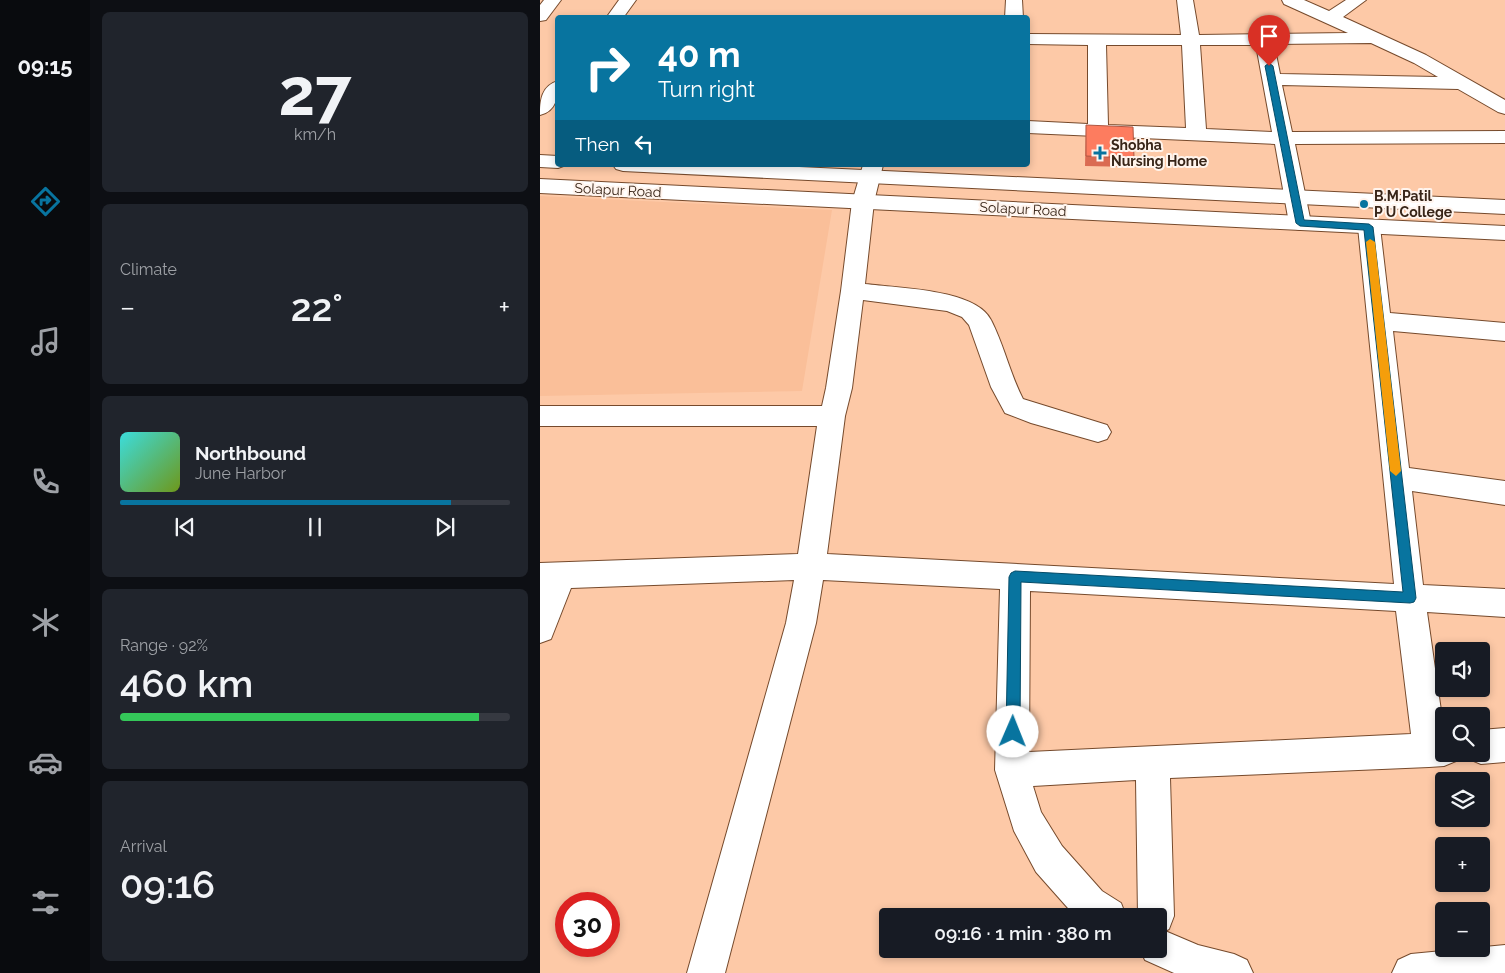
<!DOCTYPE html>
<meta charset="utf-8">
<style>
body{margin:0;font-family:Raleway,sans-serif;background:#20242c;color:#f1f3f6;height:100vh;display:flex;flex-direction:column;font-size:19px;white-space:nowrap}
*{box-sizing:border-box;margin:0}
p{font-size:16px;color:#9ea1a6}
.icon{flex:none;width:28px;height:28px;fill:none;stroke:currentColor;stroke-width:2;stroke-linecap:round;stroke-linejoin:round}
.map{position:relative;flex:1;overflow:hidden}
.drawer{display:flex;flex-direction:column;gap:12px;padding:12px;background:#0d0f14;width:450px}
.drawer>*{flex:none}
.top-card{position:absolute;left:15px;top:15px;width:475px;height:152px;border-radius:5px;box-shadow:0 2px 8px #0003;background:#08749f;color:#fff;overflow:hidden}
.controls{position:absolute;left:895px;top:642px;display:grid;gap:10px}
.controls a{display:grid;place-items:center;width:55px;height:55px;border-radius:5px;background:#171b24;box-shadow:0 2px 8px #0003;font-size:25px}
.speed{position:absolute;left:15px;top:892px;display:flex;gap:10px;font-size:25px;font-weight:700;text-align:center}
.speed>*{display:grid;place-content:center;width:65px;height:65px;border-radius:50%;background:#171b24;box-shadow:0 2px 8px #0003;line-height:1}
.speed .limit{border:8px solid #d22;background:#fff;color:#111}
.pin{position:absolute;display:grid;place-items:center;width:42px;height:42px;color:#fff;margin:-51px -21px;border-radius:50% 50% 50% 0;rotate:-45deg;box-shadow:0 0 5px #0007}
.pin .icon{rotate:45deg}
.me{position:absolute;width:55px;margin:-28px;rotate:1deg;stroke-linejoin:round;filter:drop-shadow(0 0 4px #0008)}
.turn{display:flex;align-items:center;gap:18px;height:105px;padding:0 20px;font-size:22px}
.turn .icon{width:65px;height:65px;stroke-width:2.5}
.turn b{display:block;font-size:35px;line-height:42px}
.then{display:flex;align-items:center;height:48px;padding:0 20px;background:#0003;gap:10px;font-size:19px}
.big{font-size:38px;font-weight:600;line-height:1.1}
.drawer .card{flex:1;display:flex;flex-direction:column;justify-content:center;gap:8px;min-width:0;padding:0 18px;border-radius:8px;background:#20242c}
.drawer .dial{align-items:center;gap:0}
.dial b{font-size:65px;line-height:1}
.song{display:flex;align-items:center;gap:15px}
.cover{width:60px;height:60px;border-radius:8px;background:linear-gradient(135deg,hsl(180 70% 55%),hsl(80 70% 35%))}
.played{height:5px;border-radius:2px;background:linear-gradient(90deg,#08749f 85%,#363941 85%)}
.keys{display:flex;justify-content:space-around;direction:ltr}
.heat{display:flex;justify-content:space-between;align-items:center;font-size:28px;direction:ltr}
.charge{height:8px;border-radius:4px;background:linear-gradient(90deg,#34c759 92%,#363941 0)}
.trip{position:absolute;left:339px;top:908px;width:288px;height:50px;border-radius:5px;background:#171b24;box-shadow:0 2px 8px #0003;font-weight:600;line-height:50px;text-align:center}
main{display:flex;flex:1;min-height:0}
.tab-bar{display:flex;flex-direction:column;width:90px;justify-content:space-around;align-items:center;background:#090b0e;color:#9ea1a6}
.tab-bar .icon{width:35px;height:35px}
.tab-bar .active{color:#08749f}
.tab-bar b{font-size:22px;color:#f1f3f6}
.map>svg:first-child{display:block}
.built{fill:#fabf99}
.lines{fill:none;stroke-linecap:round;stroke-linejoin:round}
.minor-casing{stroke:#764a2c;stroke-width:2}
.major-casing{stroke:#764a2c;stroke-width:2}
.minor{fill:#fff;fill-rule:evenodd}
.major{fill:#fff;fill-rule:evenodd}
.wall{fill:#da6b52}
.building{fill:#fd7c5f;stroke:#b15742}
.route{fill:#08749f;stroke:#054b67}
.slow{fill:#f59e0b}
.poi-dot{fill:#08749f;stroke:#fff4ed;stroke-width:2}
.labels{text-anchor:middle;stroke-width:4;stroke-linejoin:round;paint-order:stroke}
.far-poi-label{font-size:14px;font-weight:bold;fill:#382518;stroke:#fff4ed;text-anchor:start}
.far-street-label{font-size:14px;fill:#382518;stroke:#fff4ed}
</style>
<main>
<nav class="tab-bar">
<b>09:15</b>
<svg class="icon active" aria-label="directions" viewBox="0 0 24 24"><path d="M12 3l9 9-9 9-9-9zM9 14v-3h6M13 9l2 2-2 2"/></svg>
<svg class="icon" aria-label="music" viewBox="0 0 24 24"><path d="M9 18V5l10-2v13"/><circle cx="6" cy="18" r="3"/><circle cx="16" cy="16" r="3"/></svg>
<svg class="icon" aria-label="phone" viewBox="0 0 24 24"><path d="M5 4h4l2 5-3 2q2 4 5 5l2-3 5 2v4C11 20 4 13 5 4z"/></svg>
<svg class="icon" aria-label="climate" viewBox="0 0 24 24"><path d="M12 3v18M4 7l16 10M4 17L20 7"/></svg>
<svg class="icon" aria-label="car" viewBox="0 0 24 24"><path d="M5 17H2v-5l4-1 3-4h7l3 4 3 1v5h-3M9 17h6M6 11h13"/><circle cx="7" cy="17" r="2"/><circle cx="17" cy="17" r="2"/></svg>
<svg class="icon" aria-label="filters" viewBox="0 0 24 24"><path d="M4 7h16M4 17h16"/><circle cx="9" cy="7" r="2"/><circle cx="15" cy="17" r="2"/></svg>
</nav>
<section class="drawer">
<div class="card dial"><b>27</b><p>km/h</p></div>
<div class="card"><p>Climate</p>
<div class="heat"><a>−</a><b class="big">22°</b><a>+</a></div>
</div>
<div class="card">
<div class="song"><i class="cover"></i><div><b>Northbound</b><p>June Harbor</p></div></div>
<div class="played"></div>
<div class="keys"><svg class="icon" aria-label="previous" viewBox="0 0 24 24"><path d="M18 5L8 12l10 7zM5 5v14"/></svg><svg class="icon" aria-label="pause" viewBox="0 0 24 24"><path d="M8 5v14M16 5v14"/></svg><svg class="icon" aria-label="next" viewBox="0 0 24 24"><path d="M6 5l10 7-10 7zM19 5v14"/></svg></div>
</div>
<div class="card"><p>Range · 92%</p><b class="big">460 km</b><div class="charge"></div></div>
<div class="card"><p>Arrival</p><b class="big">09:16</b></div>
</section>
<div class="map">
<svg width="965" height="973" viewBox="0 0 965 973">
<rect width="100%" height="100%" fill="#fdc9a7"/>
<path class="built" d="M0 196 292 210 262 391 0 396Z"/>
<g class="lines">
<g class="minor-casing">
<path id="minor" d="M4 0H21L6 20 0 21V5Z
M79 0H96L83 18H66Z
M466 0H482L483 18H465Z
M637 0H653L659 35 808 33 744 4 742 0H764L789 11 806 0H826L803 17 886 55 965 100V114L958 112 918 89 742 85 752 132 965 131V143L755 144 771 223 768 228 760 230 752 228 749 223 735 144 488 133V121L548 124V45L488 44V34L641 35ZM831 43 874 63 898 77 740 74 734 44ZM566 45H642L646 128 568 125ZM660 45H716L732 132 666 129Z
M18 81C18 96 17 111 0 115 0 101 1 86 18 81Z
M323 165H343L334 202 325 284C357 288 436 289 451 320 464 345 470 374 483 399L567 425 571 432 567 439 558 442 491 423 465 413 451 387 429 325 422 317 407 311 323 300 312 388 305 416 287 554 854 584 818 227 821 222 829 220 837 222 840 227 850 313 965 323V341L853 331 869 468 965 481V505L872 491 883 585 965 589V617L887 612 904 732V754H919L916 761 904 766 889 767 630 778 634 916 629 929 625 931 658 945 694 954 707 960 713 973H634L605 960 600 949H618V916H598L596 780 493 786 501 812 522 846 562 891 581 903 586 916H535L496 872 474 831 455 770 460 589 283 580 276 623 185 973H147L246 623 254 580 31 588 11 639 0 643V563L258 554 277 426H0V406H282L286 388 301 291 312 202ZM490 591 856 611 871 734 489 752Z
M965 728V762L941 764 929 759 927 754H941V730Z
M965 945V973H852L858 960 871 954Z"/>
</g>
<g class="major-casing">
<path id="major" d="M0 155 18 156V165H26L18 168 0 167Z
M73 165H218L965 200V214L83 171 76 169Z
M0 179 965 226V240L0 193Z"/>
</g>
<use href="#minor" class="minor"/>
<use href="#major" class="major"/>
</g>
<path class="wall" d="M546 125 594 158 593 167 545 166Z"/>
<path class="building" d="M546 125 593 127 594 158 546 156Z"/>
<path class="route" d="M729 63 733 66 764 220 829 224 833 227 876 598 874 602 870 603 481 582 480 732 478 736 473 738 468 736 466 732 469 577 471 573 475 571 863 592 824 230 760 226 756 223 725 66Z"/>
<path class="slow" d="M830 239 835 242 861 471 856 476 850 471 826 242Z"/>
<g class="poi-dot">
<path d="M557.5 145.5h5v5h5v5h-5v5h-5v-5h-5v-5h5z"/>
<circle cx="824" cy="204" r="5"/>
</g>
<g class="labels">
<g class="far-poi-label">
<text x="571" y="150">Shobha<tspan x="571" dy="16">Nursing Home</tspan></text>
<text x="834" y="201">B.M.Patil<tspan x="834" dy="16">P U College</tspan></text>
</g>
<g class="far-street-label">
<text transform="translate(78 190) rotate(3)" y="5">Solapur Road</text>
<text transform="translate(483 209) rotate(3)" y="5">Solapur Road</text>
</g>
</g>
</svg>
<div class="controls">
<a><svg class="icon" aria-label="sound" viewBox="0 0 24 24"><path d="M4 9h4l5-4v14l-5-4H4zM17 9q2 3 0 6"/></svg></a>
<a><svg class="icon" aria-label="search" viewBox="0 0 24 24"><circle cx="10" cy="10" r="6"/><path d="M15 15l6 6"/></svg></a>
<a><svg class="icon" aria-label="layers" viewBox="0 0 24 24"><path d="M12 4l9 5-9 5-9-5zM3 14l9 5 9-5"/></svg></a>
<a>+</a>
<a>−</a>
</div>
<div class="speed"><div class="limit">30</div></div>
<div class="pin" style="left:729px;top:66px;background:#d93025"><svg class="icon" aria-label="arrive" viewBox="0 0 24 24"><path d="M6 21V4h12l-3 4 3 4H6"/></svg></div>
<svg class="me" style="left:473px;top:732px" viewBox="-20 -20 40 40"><circle r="19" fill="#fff"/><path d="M0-13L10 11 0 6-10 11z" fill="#08749f"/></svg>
<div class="trip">09:16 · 1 min · 380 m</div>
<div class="top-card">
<div class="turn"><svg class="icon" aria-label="right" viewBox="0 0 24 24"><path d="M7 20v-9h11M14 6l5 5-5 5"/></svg><div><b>40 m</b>Turn right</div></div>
<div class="then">Then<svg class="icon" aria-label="left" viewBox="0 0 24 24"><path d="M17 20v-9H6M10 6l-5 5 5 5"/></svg></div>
</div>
</div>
</main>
